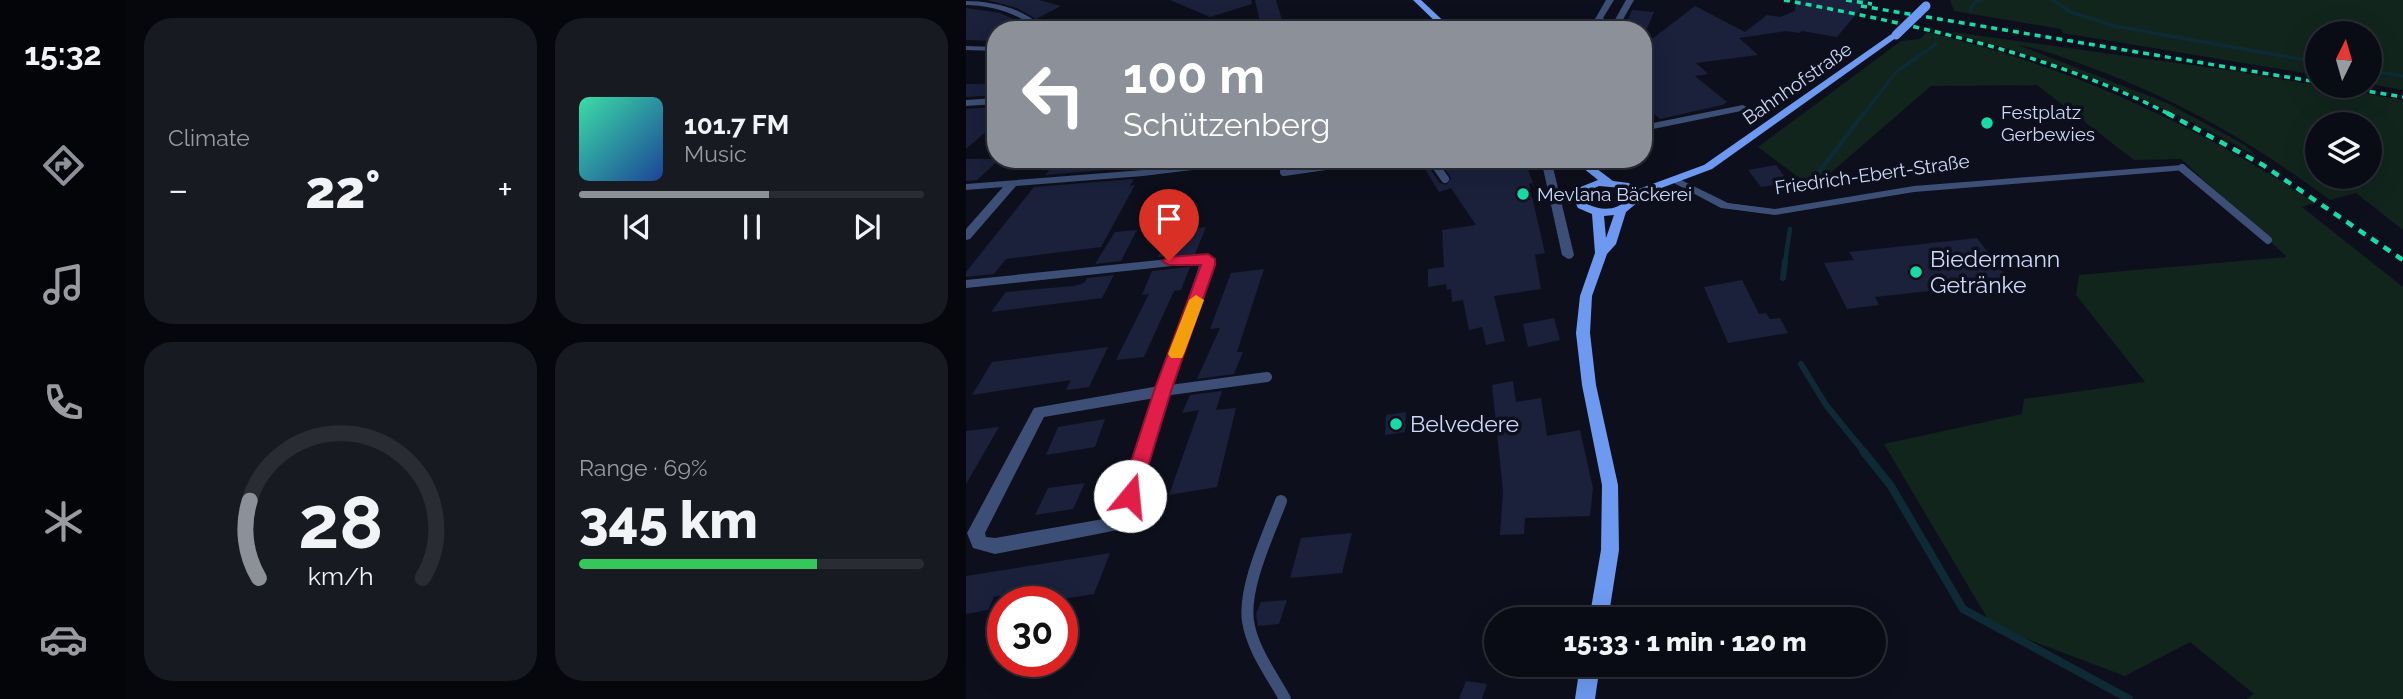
<!DOCTYPE html>
<meta charset="utf-8">
<style>
body{margin:0;font-family:Raleway,sans-serif;background:#181a22;color:#f1f3f6;height:100vh;display:flex;flex-direction:column;font-size:26px;white-space:nowrap}
*{box-sizing:border-box;margin:0}
p{font-size:23px;color:#999ba0}
.icon{flex:none;width:38px;height:38px;fill:none;stroke:currentColor;stroke-width:2;stroke-linecap:round;stroke-linejoin:round}
.map{position:relative;flex:1;overflow:hidden}
.details{display:flex;flex-direction:column;gap:18px;padding:18px;background:#06070c;width:840px}
.details>*{flex:none}
.banner{position:absolute;left:21px;top:21px;width:665px;height:147px;border-radius:28px;box-shadow:0 7px 28px #0002,0 0 0 2px #2a2c34;background:#8c9099;color:#fff;overflow:hidden}
.needle{width:46px;rotate:5deg}
.buttons{position:absolute;left:1339px;top:21px;display:grid;gap:14px}
.buttons a{display:grid;place-items:center;width:77px;height:77px;border-radius:50%;background:#0a0c15;box-shadow:0 7px 28px #0002,0 0 0 2px #2a2c34;font-size:35px}
.speed{position:absolute;left:21px;top:586px;display:flex;gap:14px;font-size:35px;font-weight:700;text-align:center}
.speed>*{display:grid;place-content:center;width:91px;height:91px;border-radius:50%;background:#0a0c15;box-shadow:0 7px 28px #0002,0 0 0 2px #2a2c34;line-height:1}
.speed .limit{border:10px solid #d22;background:#fff;color:#111}
.pin{position:absolute;display:grid;place-items:center;width:60px;height:60px;color:#fff;margin:-72px -30px;border-radius:50% 50% 50% 0;rotate:-45deg;box-shadow:0 0 7px #0007}
.pin .icon{rotate:45deg}
.me{position:absolute;width:77px;margin:-38px;rotate:17deg;stroke-linejoin:round;filter:drop-shadow(0 0 5px #0008)}
.turn{display:flex;align-items:center;gap:24px;height:147px;padding:0 21px;font-size:32px}
.turn .icon{width:91px;height:91px;stroke-width:2.5}
.turn b{display:block;font-size:49px;line-height:60px}
.big{font-size:52px;font-weight:800;line-height:1.1}
.details .card{flex:1;display:flex;flex-direction:column;justify-content:center;gap:10px;min-width:0;padding:0 24px;border-radius:28px;background:#181a22}
.details .dial{align-items:center;gap:0}
.dial svg{height:182px;overflow:visible;fill:none;stroke:#2a2c34;stroke-width:7;stroke-linecap:round;text-anchor:middle}
.dial text{fill:#f1f3f6;stroke:none}
.song{display:flex;align-items:center;gap:21px}
.cover{width:84px;height:84px;border-radius:10px;background:linear-gradient(135deg,hsl(160 70% 55%),hsl(220 70% 35%))}
.played{height:7px;border-radius:4px;background:linear-gradient(90deg,#8c9099 55%,#2a2c34 55%)}
.keys{display:flex;justify-content:space-around;direction:ltr}
.heat{display:flex;justify-content:space-between;align-items:center;font-size:38px;direction:ltr}
.charge{height:10px;border-radius:5px;background:linear-gradient(90deg,#34c759 69%,#2a2c34 0)}
.details .tiles{flex:1;display:grid;gap:18px;grid-template-columns:repeat(2,1fr)}
.trip{position:absolute;left:518px;top:607px;width:402px;height:70px;border-radius:35px;background:#0a0c15;box-shadow:0 7px 28px #0002,0 0 0 2px #2a2c34;font-weight:800;line-height:70px;text-align:center}
main{display:flex;flex:1;min-height:0}
.tab-bar{display:flex;flex-direction:column;width:126px;justify-content:space-around;align-items:center;background:#040508;color:#999ba0}
.tab-bar .icon{width:49px;height:49px}
.tab-bar .current{color:#8c9099}
.tab-bar b{font-size:32px;color:#f1f3f6}
.map>svg:first-child{display:block}
.green{fill:#11251d;fill-rule:evenodd}
.lines{fill:none;stroke-linecap:round;stroke-linejoin:round}
.stream-far3{stroke:#0d2a35;stroke-width:3.5}
.stream-far2{stroke:#0d2a35;stroke-width:4.5}
.stream-far1{stroke:#0d2a35;stroke-width:6}
.stream{stroke:#0d2a35;stroke-width:8}
.building{fill:#1b203b}
.lane-far2{stroke:#3d4f76;stroke-width:8}
.lane-far1{stroke:#3d4f76;stroke-width:10}
.lane{stroke:#3d4f76;stroke-width:12}
.street{fill:#3d4f76;fill-rule:evenodd}
.secondary{fill:#6d9af0;fill-rule:evenodd}
.rail-far1{stroke:#16dda8;stroke-width:3.5;stroke-dasharray:6 5;stroke-linecap:butt}
.rail{stroke:#16dda8;stroke-width:4.5;stroke-dasharray:8 7;stroke-linecap:butt}
.secondary-bridge{stroke:#6d9af0;stroke-width:9}
.route{fill:#e11d48;stroke:#92132f;stroke-width:2}
.slow{fill:#f59e0b}
.poi-dot{fill:#16dda8;stroke:#0d101c;stroke-width:2.5}
.labels{text-anchor:middle;stroke-width:7;stroke-linejoin:round;paint-order:stroke}
.far-street-label{font-size:19px;fill:#cdd8fa;stroke:#0d101c}
.far-poi-label{font-size:19px;fill:#cdd8fa;stroke:#0d101c;text-anchor:start}
.poi-label{font-size:23px;fill:#cdd8fa;stroke:#0d101c;text-anchor:start}
</style>
<main>
<nav class="tab-bar">
<b>15:32</b>
<svg class="icon current" aria-label="directions" viewBox="0 0 24 24"><path d="M12 3l9 9-9 9-9-9zM9 14v-3h6M13 9l2 2-2 2"/></svg>
<svg class="icon" aria-label="music" viewBox="0 0 24 24"><path d="M9 18V5l10-2v13"/><circle cx="6" cy="18" r="3"/><circle cx="16" cy="16" r="3"/></svg>
<svg class="icon" aria-label="phone" viewBox="0 0 24 24"><path d="M5 4h4l2 5-3 2q2 4 5 5l2-3 5 2v4C11 20 4 13 5 4z"/></svg>
<svg class="icon" aria-label="climate" viewBox="0 0 24 24"><path d="M12 3v18M4 7l16 10M4 17L20 7"/></svg>
<svg class="icon" aria-label="car" viewBox="0 0 24 24"><path d="M5 17H2v-5l4-1 3-4h7l3 4 3 1v5h-3M9 17h6M6 11h13"/><circle cx="7" cy="17" r="2"/><circle cx="17" cy="17" r="2"/></svg>
</nav>
<section class="details">
<div class="tiles">
<div class="card"><p>Climate</p>
<div class="heat"><a>−</a><b class="big">22°</b><a>+</a></div>
</div>
<div class="card">
<div class="song"><i class="cover"></i><div><b>101.7 FM</b><p>Music</p></div></div>
<div class="played"></div>
<div class="keys"><svg class="icon" aria-label="previous" viewBox="0 0 24 24"><path d="M18 5L8 12l10 7zM5 5v14"/></svg><svg class="icon" aria-label="pause" viewBox="0 0 24 24"><path d="M8 5v14M16 5v14"/></svg><svg class="icon" aria-label="next" viewBox="0 0 24 24"><path d="M6 5l10 7-10 7zM19 5v14"/></svg></div>
</div>
<div class="card dial"><svg viewBox="0 0 100 80">
<path d="M14 69A42 42 0 1 1 86 69"/>
<path d="M14 69A42 42 0 0 1 10 35" stroke="#8c9099"/>
<text x="50" y="56" font-size="32" font-weight="700">28</text>
<text x="50" y="72" font-size="11">km/h</text>
</svg></div>
<div class="card"><p>Range · 69%</p><b class="big">345 km</b><div class="charge"></div></div>
</div>
</section>
<div class="map">
<svg width="1437" height="699" viewBox="0 0 1437 699">
<rect width="100%" height="100%" fill="#0d101c"/>
<path class="green" d="M984 0H1437V90L1404 84V33H1351V75L1097 33 1095 29 988 11Z
M961 32C1102 66 1229 124 1349 203L1336 207 1437 287V699H1280L1288 694 1224 642 1159 676 1026 626 918 444 1056 414 1058 399 1179 382 1110 295 1113 275 1321 257 1215 159 1168 160 1071 85 965 86 847 188 792 147 935 41 954 39Z
M987 32 1261 70 1437 100V230L1390 193 1364 200C1290 145 1220 104 1134 71 1108 61 1080 50 1052 45L1201 103 1279 145 1290 156C1194 102 1092 59 985 33ZM1351 124H1404V177H1351Z"/>
<g class="lines">
<path class="stream-far3" d="M1087 0 1104 12 1148 26 1351 62
M1004 10 1009 2 1016 0
M1404 71 1437 76
M897 115 930 72 970 44"/>
<path class="stream-far2" d="M839 190 898 113
M819 262 824 229"/>
<path class="stream-far1" d="M817 278 819 261
M835 364 860 405 899 453"/>
<path class="stream" d="M897 451 925 486 997 609 1163 699"/>
</g>
<path class="building" d="M21 0H73L95 6 70 19 51 8Z
M204 0H285L286 4 244 17Z
M289 0H310L319 30H296Z
M830 0H902L871 37 836 31 833 33 820 31 773 38 792 55 730 63 742 74 729 76 761 102 756 105 694 119 677 104V46L729 6 779 32 801 15 814 17 829 11Z
M0 8 34 13 60 25 51 30H30V41L0 40Z
M666 10 688 12 678 36 677 30H670L661 22Z
M0 84H30V95L0 97Z
M30 107V123L0 149V109Z
M0 159H34L11 180 0 181Z
M93 159H180L175 167 79 175Z
M481 159H558L567 183 563 184 579 253 569 255 575 289 528 296 539 341 520 345 516 327 503 330 497 300 486 302 485 289 481 290 480 284 462 287V269L478 267 476 230 510 225 485 188 473 192 456 164 460 163 474 183 480 185 485 178 474 161Z
M810 165 823 183 795 187 782 170Z
M168 179 164 186 169 185 135 247 40 259 28 274 0 277V272L68 187Z
M240 227 229 254 192 257 204 231Z
M171 230 155 261 129 264 149 232Z
M1011 238 1045 282 909 297 913 305 881 309 858 263 888 260 883 252Z
M224 267 215 290 208 291 178 357 150 360 183 294 176 295 186 271Z
M298 269 271 352H277L268 374 231 379 254 328 244 329 265 273Z
M148 275 136 298 25 312 40 292 108 286 118 283 121 278Z
M776 280 793 314 800 313 804 319 814 318 822 333 762 343 738 287Z
M588 318 594 340 562 347 557 324Z
M142 347 123 387 100 390 105 380 6 395 26 362Z
M547 381 550 402 575 398 581 436 614 430 627 488 624 516 559 518 558 534 534 535 537 491 526 385Z
M256 391 250 410 270 408 251 487 203 495 233 410 216 413 224 395Z
M440 412 439 432 419 435 420 415Z
M139 419 129 447 80 455 92 427Z
M33 427 0 484V431Z
M119 483 107 509 69 515 82 488Z
M386 533 376 573 324 578 335 538Z
M144 553 128 594 76 602 83 586 28 597 22 610 0 614V576Z
M321 600 313 624 292 626 290 614 295 602Z
M500 681 521 684 516 699H493Z"/>
<g class="lines">
<path class="lane-far2" d="M465 159 479 179
M1216 168 1302 240
M318 172 408 159"/>
<path class="lane-far1" d="M197 391 301 377"/>
<path class="lane" d="M315 501C303 533 277 587 282 621 286 649 306 675 319 699"/>
<path class="street" d="M640 0H648L637 18 646 25 660 0H668L651 30H642L629 19Z
M0 1C24 1 58 8 74 26L72 30H64L66 26C49 12 22 5 0 5Z
M0 46 30 47V51L0 50Z
M30 98V104L0 106V100Z
M777 105 782 108 780 110 677 131V125Z
M264 159H297L292 162 177 176 50 186 4 239 0 240V229L37 187 0 190V184L177 170Z
M575 159H585L608 255 606 258 602 259 596 255Z
M1216 165 1220 166V170L948 192 809 215 755 208 704 181 705 179H713L762 203 809 209 948 186Z
M242 255 248 259 162 528 29 554 7 548 1 533 68 408 193 386 234 263 0 288V280ZM189 398 149 517 29 538 20 537 19 533 78 417Z"/>
<path class="secondary" d="M447 0H455L487 30H478Z
M927 33 934 35 746 169 674 196 672 202 660 212 650 244 641 254 626 296 624 333 630 385 652 485 653 550 642 620H623L635 550 636 485 616 385 610 333 614 296 629 253 626 214 612 208 606 196 612 188 632 180 606 159H618L647 181 663 183 670 190 738 165ZM633 186 656 188 662 195V199C650 211 636 211 621 204L618 196 620 192ZM648 215 640 238 638 216Z
M614 665H634L629 699H609Z"/>
<path class="rail-far1" d="M818 0C950 25 1084 53 1205 115
M880 0 906 4
M895 6 1351 82
M1371 86 1437 97"/>
<path class="rail" d="M1201 113 1297 165 1437 260"/>
<path class="secondary-bridge" d="M930 35 960 6"/>
</g>
<path class="route" d="M242 254 249 259V265L205 391 173 496 171 502H157L154 496 188 391 235 265H203L196 261 203 257Z"/>
<path class="slow" d="M230 295 238 300 218 354 216 358H205L202 354 223 300Z"/>
<g class="poi-dot">
<circle cx="1021" cy="123" r="7"/>
<circle cx="557" cy="194" r="7"/>
<circle cx="950" cy="272" r="7"/>
<circle cx="430" cy="424" r="7"/>
</g>
<g class="labels">
<g class="far-street-label">
<text transform="translate(831 83) rotate(-35)" y="7">Bahnhofstraße</text>
<text transform="translate(906 174) rotate(-8)" y="7">Friedrich-Ebert-Straße</text>
</g>
<g class="far-poi-label">
<text x="1035" y="119">Festplatz<tspan x="1035" dy="22">Gerbewies</tspan></text>
<text x="571" y="201">Mevlana Bäckerei</text>
</g>
<g class="poi-label">
<text x="964" y="267">Biedermann<tspan x="964" dy="26">Getränke</tspan></text>
<text x="444" y="432">Belvedere</text>
</g>
</g>
</svg>
<div class="buttons">
<a><svg class="needle" viewBox="-14 -14 28 28"><path d="M0-13l5 13h-10z" fill="#e53935"/><path d="M0 13l5-13h-10z" fill="#999ba0"/></svg></a>
<a><svg class="icon" aria-label="layers" viewBox="0 0 24 24"><path d="M12 4l9 5-9 5-9-5zM3 14l9 5 9-5"/></svg></a>
</div>
<div class="speed"><div class="limit">30</div></div>
<div class="pin" style="left:203px;top:261px;background:#d93025"><svg class="icon" aria-label="arrive" viewBox="0 0 24 24"><path d="M6 21V4h12l-3 4 3 4H6"/></svg></div>
<svg class="me" style="left:164px;top:496px" viewBox="-20 -20 40 40"><circle r="19" fill="#fff"/><path d="M0-13L10 11 0 6-10 11z" fill="#e11d48"/></svg>
<div class="trip">15:33 · 1 min · 120 m</div>
<div class="banner">
<div class="turn"><svg class="icon" aria-label="left" viewBox="0 0 24 24"><path d="M17 20v-9H6M10 6l-5 5 5 5"/></svg><div><b>100 m</b>Schützenberg</div></div>
</div>
</div>
</main>
